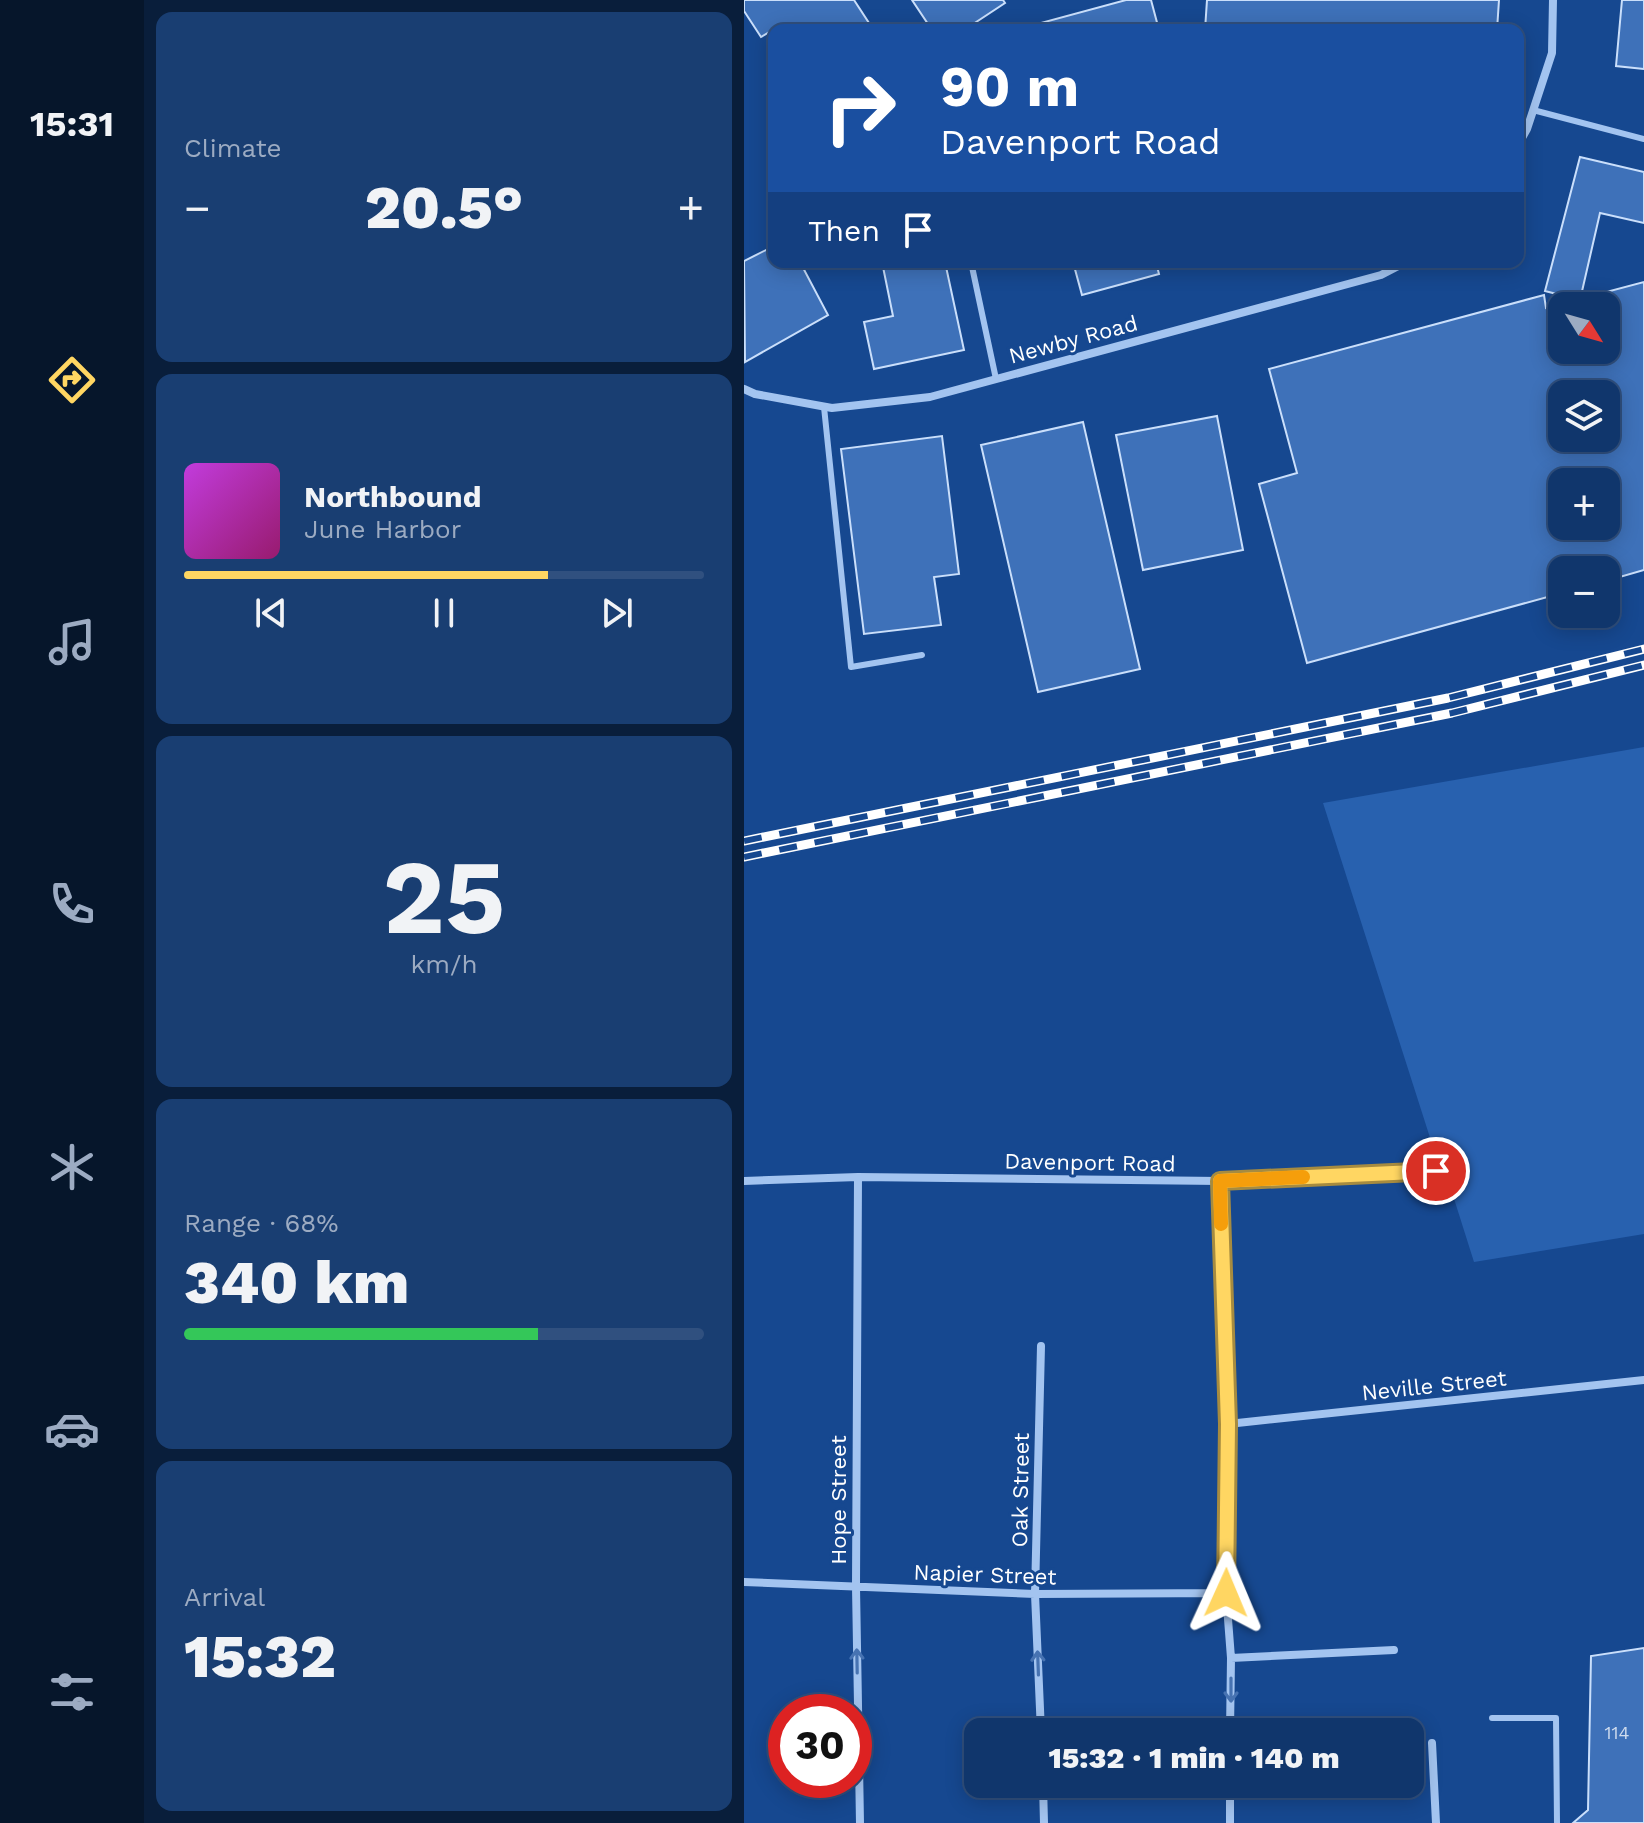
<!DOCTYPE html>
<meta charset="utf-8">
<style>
body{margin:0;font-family:"Work Sans",sans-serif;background:#193e72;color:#f1f3f6;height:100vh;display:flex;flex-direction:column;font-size:30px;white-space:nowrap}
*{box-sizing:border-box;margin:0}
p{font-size:26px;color:#9cabc2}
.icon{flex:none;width:44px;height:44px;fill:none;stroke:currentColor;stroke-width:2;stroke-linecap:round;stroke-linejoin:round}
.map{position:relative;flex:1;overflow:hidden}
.panel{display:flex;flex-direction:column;gap:12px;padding:12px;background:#091e3b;width:600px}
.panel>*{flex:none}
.banner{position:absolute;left:24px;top:24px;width:756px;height:244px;border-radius:16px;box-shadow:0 4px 20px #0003,0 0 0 2px #30507f;background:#1a4fa0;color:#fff;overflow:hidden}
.needle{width:52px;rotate:127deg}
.fabs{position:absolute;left:804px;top:292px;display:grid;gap:16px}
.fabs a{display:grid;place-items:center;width:72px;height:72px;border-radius:16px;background:#10366c;box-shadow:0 4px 20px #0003,0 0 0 2px #30507f;font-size:40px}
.speed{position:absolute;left:24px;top:1694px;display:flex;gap:16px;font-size:40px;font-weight:700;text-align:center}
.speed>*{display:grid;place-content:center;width:104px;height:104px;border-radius:50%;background:#10366c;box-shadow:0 4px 20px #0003,0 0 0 2px #30507f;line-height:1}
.speed .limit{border:12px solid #d22;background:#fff;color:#111}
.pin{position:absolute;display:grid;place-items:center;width:68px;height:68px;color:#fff;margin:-34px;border:4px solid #fff;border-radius:50%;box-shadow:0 2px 8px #0007}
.me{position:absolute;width:88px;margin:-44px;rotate:1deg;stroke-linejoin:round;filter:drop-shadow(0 0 6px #0008)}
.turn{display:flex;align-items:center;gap:28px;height:168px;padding:0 40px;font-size:36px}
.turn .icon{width:104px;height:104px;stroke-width:2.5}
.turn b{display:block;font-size:56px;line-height:68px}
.then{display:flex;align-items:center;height:76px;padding:0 40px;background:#0003;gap:16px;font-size:30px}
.big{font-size:60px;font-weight:800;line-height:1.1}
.panel .tile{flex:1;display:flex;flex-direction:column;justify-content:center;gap:12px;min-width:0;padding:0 28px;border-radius:16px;background:#193e72}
.panel .dial{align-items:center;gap:0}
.dial b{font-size:104px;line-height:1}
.song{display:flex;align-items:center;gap:24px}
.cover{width:96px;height:96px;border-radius:12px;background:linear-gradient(135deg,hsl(290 70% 55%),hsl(320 70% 35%))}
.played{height:8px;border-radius:4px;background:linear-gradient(90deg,#ffd662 70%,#30507f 70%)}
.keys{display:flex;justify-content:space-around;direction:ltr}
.heat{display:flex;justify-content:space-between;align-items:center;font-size:44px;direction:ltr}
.charge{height:12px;border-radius:6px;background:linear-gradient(90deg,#34c759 68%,#30507f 0)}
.trip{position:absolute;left:220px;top:1718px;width:460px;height:80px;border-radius:16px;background:#10366c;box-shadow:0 4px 20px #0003,0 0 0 2px #30507f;font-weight:800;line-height:80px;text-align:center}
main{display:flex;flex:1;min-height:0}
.menu{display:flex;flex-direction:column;width:144px;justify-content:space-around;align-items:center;background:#06162b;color:#9cabc2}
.menu .icon{width:56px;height:56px}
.menu .active{color:#ffd662}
.menu b{font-size:36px;color:#f1f3f6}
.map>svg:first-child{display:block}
.green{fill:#2861af}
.building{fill:#3e71b9;stroke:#cadffb;stroke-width:2;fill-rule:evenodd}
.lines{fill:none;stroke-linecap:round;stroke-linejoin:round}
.service{stroke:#a3c4f0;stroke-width:6}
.minor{stroke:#a3c4f0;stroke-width:8}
.rail-casing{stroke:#fff;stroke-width:9}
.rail{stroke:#164890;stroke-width:6;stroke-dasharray:18;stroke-linecap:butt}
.oneway{stroke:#4773b2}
.route-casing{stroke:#a68b40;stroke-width:20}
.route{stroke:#ffd662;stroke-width:14}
.slow{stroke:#f59e0b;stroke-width:14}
.labels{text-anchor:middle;stroke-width:6;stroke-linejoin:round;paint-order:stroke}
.number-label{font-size:18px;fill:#cfdcee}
.street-label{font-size:22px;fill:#fff;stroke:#164890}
</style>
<main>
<nav class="menu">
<b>15:31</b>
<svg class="icon active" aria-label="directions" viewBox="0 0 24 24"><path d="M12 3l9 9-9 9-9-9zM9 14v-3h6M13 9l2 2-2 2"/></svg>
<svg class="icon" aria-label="music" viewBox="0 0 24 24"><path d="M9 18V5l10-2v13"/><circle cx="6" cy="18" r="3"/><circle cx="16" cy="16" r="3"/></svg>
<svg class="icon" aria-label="phone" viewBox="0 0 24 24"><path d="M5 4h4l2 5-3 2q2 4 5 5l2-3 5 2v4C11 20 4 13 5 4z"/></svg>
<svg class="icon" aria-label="climate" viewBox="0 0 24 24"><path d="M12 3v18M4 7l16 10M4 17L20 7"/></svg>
<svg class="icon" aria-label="car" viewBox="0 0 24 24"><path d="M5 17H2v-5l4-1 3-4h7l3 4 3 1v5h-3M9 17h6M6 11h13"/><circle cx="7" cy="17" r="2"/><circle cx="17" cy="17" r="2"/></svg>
<svg class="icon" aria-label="filters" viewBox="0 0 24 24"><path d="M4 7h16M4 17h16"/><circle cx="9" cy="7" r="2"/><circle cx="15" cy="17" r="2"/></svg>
</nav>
<section class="panel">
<div class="tile"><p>Climate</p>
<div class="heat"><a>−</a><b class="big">20.5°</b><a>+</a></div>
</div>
<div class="tile">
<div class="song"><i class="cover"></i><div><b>Northbound</b><p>June Harbor</p></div></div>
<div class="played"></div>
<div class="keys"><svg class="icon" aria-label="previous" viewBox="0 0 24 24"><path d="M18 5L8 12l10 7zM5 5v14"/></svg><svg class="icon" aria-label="pause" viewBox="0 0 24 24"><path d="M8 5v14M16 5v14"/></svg><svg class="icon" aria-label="next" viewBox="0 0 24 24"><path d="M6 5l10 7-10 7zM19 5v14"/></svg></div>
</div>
<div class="tile dial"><b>25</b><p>km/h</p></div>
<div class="tile"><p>Range · 68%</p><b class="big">340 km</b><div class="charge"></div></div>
<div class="tile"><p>Arrival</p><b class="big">15:32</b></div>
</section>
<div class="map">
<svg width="900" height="1823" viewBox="0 0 900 1823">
<rect width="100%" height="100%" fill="#164890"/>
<path class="green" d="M900 747V1234L730 1262 706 1186 689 1147 579 803Z"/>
<path class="building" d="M0 0H110L125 23 114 30 30 32 29 30 17 37 0 11Z
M168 0H259L261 3 220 30H188Z
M382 0H407L415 30H271Z
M463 0H755L753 30H461Z
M878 0H900V69L872 66Z
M836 157 900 172V223L856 213 836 300 801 291Z
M30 246V262H56L84 315 1 362 0 261Z
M138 262H201L220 350 130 369 120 322 149 316Z
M329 262H412L415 274 338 295Z
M900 282V570L862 581V570H818V593L563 663 515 484 553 473 525 369 800 295 802 308ZM818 306H862V350H818ZM818 394H862V438H818ZM818 482H862V526H818Z
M473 416 499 550 399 570 372 435Z
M339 422 396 669 294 692 237 445Z
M198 436 215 574 190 577 197 625 120 634 97 449Z
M900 1648V1823H829L844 1810 847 1656Z"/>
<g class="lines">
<path class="service" d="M789 110 900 139
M227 262 252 379
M80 407 107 667 178 655
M748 1718H812L813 1823"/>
<path class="minor" d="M774 145 783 129 808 53 809 0
M0 389 11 394 88 408 186 397 637 275 662 262
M114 1177 112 1587 116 1823
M0 1181 114 1177 476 1181 692 1171
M476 1181 484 1424 482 1593 487 1658 486 1732
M484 1424 900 1380
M0 1582 291 1594 482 1593
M487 1658 650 1650
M297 1732 291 1594 297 1346
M688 1743 692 1823
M299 1784 300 1823
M486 1823V1784"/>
<g class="rail-casing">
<path id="rail" d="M0 841 704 698 900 649
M0 857 708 713 900 665"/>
</g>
<use href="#rail" class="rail"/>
</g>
<defs><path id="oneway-shaft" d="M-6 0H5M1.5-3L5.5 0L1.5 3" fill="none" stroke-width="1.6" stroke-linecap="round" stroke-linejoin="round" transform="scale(2)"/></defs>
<g class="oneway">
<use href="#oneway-shaft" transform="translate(113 1661) rotate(-91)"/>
<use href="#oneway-shaft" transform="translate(294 1663) rotate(-92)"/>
<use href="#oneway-shaft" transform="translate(487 1690) rotate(90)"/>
</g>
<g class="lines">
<g class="route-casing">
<path id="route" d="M482 1593 484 1424 476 1181 692 1171"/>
</g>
<use href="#route" class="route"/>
<path class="slow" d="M477 1224 476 1181 559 1177"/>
</g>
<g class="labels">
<g class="number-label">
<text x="873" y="1739">114</text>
</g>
<g class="street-label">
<text transform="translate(329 339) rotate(-15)" y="8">Newby Road</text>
<text transform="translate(346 1162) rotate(1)" y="8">Davenport Road</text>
<text transform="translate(690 1385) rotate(-6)" y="8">Neville Street</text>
<text transform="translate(276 1490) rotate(-89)" y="8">Oak Street</text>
<text transform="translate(94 1500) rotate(-90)" y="8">Hope Street</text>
<text transform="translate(241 1574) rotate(2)" y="8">Napier Street</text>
</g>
</g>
</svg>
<div class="fabs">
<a><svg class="needle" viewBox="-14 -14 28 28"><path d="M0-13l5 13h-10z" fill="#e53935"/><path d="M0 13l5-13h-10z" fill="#9cabc2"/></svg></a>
<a><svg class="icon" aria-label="layers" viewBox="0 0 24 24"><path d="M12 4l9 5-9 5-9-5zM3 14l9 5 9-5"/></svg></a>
<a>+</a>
<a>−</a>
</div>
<div class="speed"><div class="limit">30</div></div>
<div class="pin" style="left:692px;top:1171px;background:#d93025"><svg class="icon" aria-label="arrive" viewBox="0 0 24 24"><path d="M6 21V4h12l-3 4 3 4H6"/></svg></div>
<svg class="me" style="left:482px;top:1593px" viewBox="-20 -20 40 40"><path d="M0-17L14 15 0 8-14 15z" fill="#ffd662" stroke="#fff" stroke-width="4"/></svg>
<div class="trip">15:32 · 1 min · 140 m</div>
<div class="banner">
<div class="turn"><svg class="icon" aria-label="right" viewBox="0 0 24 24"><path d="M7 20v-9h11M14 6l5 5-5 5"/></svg><div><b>90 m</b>Davenport Road</div></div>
<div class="then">Then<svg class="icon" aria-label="arrive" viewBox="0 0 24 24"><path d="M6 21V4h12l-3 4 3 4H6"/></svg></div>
</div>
</div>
</main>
